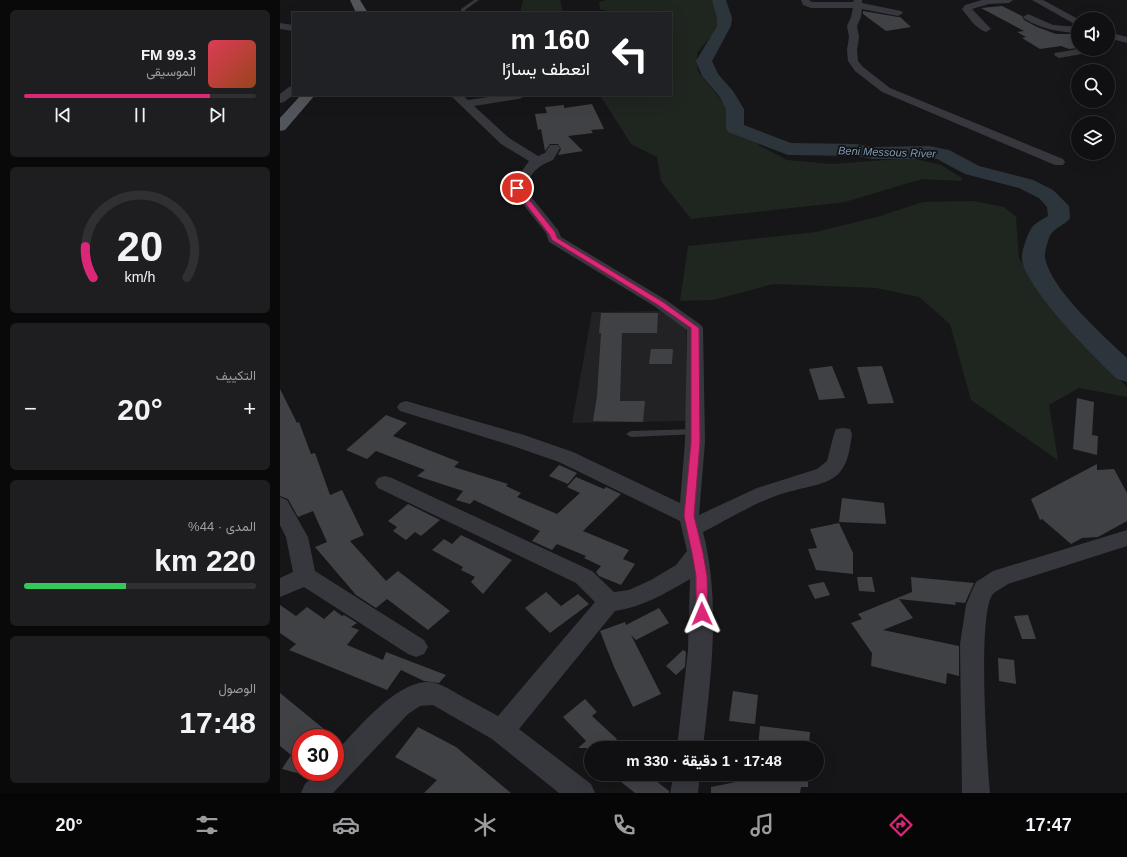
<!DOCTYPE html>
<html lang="ar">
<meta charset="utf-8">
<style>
body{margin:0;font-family:Helvetica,Vazirmatn,sans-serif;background:#1e1e20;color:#f1f3f6;direction:rtl;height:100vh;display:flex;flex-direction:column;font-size:15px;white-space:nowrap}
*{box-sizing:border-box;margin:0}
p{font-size:13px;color:#9c9d9f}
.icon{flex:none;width:22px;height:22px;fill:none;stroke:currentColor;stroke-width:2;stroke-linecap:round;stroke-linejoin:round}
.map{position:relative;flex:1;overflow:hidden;direction:ltr}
.details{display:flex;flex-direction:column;gap:10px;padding:10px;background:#09090a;width:280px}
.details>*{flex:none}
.hud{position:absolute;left:12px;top:12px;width:380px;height:84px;border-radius:0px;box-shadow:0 4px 16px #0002,0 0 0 1px #303032;direction:rtl;background:#202124;color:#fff;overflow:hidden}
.tools{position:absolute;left:791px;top:12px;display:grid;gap:8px}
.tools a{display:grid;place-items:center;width:44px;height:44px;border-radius:50%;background:#101012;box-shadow:0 4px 16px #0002,0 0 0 1px #303032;font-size:20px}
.speed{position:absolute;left:12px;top:729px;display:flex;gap:8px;font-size:20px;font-weight:700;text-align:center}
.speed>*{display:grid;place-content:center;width:52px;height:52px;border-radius:50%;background:#101012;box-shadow:0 4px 16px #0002,0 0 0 1px #303032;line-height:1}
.speed .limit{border:6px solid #d22;background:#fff;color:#111}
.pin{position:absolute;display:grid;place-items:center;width:34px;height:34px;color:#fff;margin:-17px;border:2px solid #fff;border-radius:50%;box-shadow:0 1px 4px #0007}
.me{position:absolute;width:44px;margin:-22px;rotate:359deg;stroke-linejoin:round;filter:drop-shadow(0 0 3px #0008)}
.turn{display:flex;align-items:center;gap:14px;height:84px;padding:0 16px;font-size:18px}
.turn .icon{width:52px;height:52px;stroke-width:2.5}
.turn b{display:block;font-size:28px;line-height:34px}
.big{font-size:30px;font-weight:800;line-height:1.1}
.details .widget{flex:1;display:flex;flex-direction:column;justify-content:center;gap:6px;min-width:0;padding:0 14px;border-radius:6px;background:#1e1e20}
.details .dial{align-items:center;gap:0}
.dial svg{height:104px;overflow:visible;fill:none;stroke:#303032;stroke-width:7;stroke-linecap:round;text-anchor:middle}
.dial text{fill:#f1f3f6;stroke:none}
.song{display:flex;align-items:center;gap:12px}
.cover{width:48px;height:48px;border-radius:6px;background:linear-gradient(135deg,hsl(350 70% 55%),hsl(20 70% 35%))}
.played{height:4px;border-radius:2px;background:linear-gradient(90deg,#db2777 80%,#303032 80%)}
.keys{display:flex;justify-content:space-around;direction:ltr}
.heat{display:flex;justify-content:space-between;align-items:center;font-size:22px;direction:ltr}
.charge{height:6px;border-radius:3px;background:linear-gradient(90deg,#34c759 44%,#303032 0)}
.trip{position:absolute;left:304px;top:741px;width:240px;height:40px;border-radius:20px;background:#101012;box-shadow:0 4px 16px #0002,0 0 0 1px #303032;font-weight:800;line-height:40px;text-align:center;direction:rtl}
.tab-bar{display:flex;height:64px;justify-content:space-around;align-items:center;background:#060607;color:#9c9d9f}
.tab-bar .icon{width:28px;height:28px}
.tab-bar .active{color:#db2777}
.tab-bar b{font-size:18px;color:#f1f3f6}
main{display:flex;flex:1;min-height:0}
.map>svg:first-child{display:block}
.built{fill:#222225}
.green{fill:#1e261f}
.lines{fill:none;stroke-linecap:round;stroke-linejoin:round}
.river{fill:#2c353c;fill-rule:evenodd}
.building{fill:#404145}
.service{fill:#37383d;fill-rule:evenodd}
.minor{fill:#37383d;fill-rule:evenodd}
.primary{fill:#53555c;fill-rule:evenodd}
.route{fill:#db2777;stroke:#8e194d}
.labels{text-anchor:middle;stroke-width:3.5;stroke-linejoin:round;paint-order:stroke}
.far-water-label{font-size:11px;font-style:italic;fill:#7f9bb3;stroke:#111113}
</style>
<main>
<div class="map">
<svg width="847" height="793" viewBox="0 0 847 793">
<rect width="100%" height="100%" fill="#161618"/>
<path class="built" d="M383 311 406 328V421L292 423 312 312Z"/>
<path class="green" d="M243 0H280L283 13H242L241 9Z
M327 0H434L438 22 433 34 417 53 418 72 480 146 507 160 552 164 632 158 661 165 682 178 681 181 642 179 565 202 411 219 381 181 377 157 351 144 320 95H391V13H335L320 9 319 2Z
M693 201 724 207 736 217 739 258 767 303 847 387V397L799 388 769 405 778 460 691 400 670 324 639 297 596 288 493 284 433 300 400 301 408 246 536 232 597 217 643 202Z"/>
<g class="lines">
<path class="river" d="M432 0H446L452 18 451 26 432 61 438 74 453 91 464 109V125L511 143 576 144 593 147 649 146 669 150 699 166 753 180 773 190 789 206 790 218C785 225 776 227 771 234 769 236 764 254 765 257 770 289 824 336 847 358V382L837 379C817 360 738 282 742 255 743 247 748 232 753 226 757 222 763 219 768 216L767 207 759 198 739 188 685 174 657 159H593L576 156 508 155 448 132 446 128V109L440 97 422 76 416 61 437 26V18Z"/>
</g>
<path class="building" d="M722 6 742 16 744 20 757 27 776 34H798V48L789 49 781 46 760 49 742 38 746 37 737 32 744 31 701 8Z
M583 11 618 17H620L631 27 606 31 583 14Z
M312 104 324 129 311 130 313 133 288 136 303 151 278 155 281 149 278 144H270L265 151 261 129 258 130 255 114 267 113 265 107 284 105V108Z
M321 313H378L377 333H342L340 401H365L363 422 313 421 317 396 321 333H319Z
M371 349H393L392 364H369Z
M552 366 565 398 539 400 529 369Z
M602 366 614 403 588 404 577 367Z
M0 389 17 423 19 422 31 454 35 453 50 495 62 490 84 535 70 541 106 581 118 571 170 611 148 630 107 599 96 608 76 595 35 547 47 542 33 511 18 517 8 499 0 496Z
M797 398 814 402 812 435 818 436 817 455 793 449Z
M106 415 127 423 113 436 179 462 174 467 228 484 226 486 241 493 237 497 277 514 300 493 287 487 296 477 324 489 326 487 341 494 303 531 349 550 343 559 355 564 341 585 319 576 316 572 321 566 304 558 306 556 277 544 272 550 252 541 260 531 194 500 190 504 176 500 183 491 137 476 145 470 96 451 87 459 66 450Z
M817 464V470L834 469 847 493V521L818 537 802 538 791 544 762 519 760 520 751 499Z
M279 465 297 473 288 484 269 476Z
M562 498 604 503 606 524 559 522Z
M128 504 160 520 141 536 135 532 126 540 113 531 117 527 108 521Z
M559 523 573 553V574L536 570 528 549 537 548 530 529Z
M181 535 232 560 203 594 191 582 195 577 181 570 183 567 152 550 164 539 172 544Z
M577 577H592L595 592 579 591Z
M631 577 694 583 685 603 675 602 676 605 619 599 633 618 603 630 679 646V676L667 673 666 684 591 666 592 653 571 623 582 619 578 614 632 592Z
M544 582 550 595 535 599 528 585Z
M266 592 281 606 298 594 309 604 270 633 245 608Z
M0 605 16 616 27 607 44 619 54 610 62 616 64 615 77 623 71 627 79 630 67 645 103 660 106 652 166 675 159 683 144 681 121 670 107 690 9 650 16 644 0 633Z
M379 608 389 623 356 640 351 635 381 694 353 707 334 667 320 631 345 622 346 625Z
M748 615 756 639H742L734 616Z
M403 650 406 652 405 667 396 675 386 666Z
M718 658 734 660 736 684 719 681Z
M453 691 478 695 475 724 449 721Z
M0 693 55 738H21V774L2 769 11 755 0 746Z
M305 699 317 712 312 716 337 739 327 748H298L306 741 283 717Z
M480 726 530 732 529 748H478Z
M138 727 176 747 231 793H144L157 780 115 757Z
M331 774H367L389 791V793H355Z
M476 774H528V787H521L520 793H431V787L476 778Z"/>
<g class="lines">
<path class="service" d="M194 0H199L185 10V13H181V9Z
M415 429 418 430 420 432 418 434 351 437 346 434 351 431Z"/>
<path class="minor" d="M521 0H529L532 2H573L574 0H582V3L621 11 623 13 618 16 582 9 581 17 577 26 579 37 577 50 578 61 583 67 610 88 783 159 785 162 783 165H775L602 92 575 71 568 61 567 50 569 37 567 26 571 17 573 8H531L523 5Z
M702 0H733L729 3 709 4 692 9 711 29 706 32C696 29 688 17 682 9L685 5Z
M752 0H763L798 19V26Z
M748 14 773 25 798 27V33C779 32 761 29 745 19L743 17Z
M0 23 13 25V31L0 29Z
M828 32 847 37V43L828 38Z
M798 49H818L813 52 779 58 774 55 775 53Z
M13 86V95L4 102 0 103V94L9 87Z
M170 95H182L188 100 222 95H243L242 98 238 99 194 106 229 138 258 156 265 153 270 145H278L280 148 273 160C254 168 254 171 244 188L278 230 281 237 386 300 421 325 423 328 425 442 419 515 477 488 537 469 547 461 554 434 556 429 563 428 570 429 572 434C570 447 569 461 560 472 550 484 530 486 516 490 483 497 453 517 423 532 441 602 431 677 423 748H397L408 650 410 579C386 593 363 607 335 611L239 729 311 784 315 793H279L212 739 153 705 140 706 128 714 53 793H21L25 784 37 772H55V753C76 731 121 674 155 683 166 686 175 693 185 698 196 704 207 710 218 716L315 602 296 583 98 488 95 483 98 478 105 476 112 478 312 571 334 592 349 590 371 580 396 565 407 551 400 521 279 462 230 445 120 411 117 407 120 403 126 401 244 435 293 452 400 503 405 442 407 330 374 306 269 242 266 233 230 188 249 161 221 144Z
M0 497 7 500 28 537 35 571 144 640 148 647 144 654 136 657 128 654 24 587 0 597V578L13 572 6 537 0 525Z
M847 530V546L728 584C724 587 717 590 713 594 697 612 707 762 710 793H682L680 644 686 605 693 588 696 582 713 571Z
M394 774H420L418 793H390Z"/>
<path class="primary" d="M70 0H80L88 13H76Z
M21 95H35L5 130 0 131V118Z"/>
</g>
<path class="route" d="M235 187H239L275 232 277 238 383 302 419 328 420 442 414 516 423 553 427 576 428 614 426 617 422 619 418 617 416 614V576L412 553 404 516 411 442V328L378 305 272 240 269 234 235 190Z"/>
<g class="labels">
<g class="far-water-label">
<text transform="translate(607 152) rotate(2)" y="4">Beni Messous River</text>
</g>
</g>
</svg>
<div class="tools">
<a><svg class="icon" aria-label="sound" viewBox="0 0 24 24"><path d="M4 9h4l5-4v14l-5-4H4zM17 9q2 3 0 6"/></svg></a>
<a><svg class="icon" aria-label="search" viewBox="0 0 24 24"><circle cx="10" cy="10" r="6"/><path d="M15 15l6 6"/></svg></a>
<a><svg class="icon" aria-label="layers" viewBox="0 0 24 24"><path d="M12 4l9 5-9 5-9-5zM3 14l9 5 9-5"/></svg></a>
</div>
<div class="speed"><div class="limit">30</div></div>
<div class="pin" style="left:237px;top:188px;background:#d93025"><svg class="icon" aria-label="arrive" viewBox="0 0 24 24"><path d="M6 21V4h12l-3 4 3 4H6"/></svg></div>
<svg class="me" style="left:422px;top:614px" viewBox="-20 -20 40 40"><path d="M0-17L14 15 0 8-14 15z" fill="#db2777" stroke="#fff" stroke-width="4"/></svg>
<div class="trip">17:48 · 1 دقيقة · 330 m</div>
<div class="hud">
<div class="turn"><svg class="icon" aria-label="left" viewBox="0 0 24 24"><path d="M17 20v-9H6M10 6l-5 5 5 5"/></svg><div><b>160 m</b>انعطف يسارًا</div></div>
</div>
</div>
<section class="details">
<div class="widget">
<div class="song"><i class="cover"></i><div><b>99.3 FM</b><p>الموسيقى</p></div></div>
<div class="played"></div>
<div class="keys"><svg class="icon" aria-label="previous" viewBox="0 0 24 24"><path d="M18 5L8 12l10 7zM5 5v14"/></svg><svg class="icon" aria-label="pause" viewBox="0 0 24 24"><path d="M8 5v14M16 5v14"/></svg><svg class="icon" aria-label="next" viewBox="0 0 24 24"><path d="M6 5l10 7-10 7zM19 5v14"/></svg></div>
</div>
<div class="widget dial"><svg viewBox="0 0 100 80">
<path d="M14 69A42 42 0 1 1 86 69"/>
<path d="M14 69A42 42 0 0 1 8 45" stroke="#db2777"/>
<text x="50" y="56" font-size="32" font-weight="700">20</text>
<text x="50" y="72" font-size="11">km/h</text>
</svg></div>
<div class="widget"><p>التكييف</p>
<div class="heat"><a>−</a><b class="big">20°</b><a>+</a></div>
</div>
<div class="widget"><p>المدى · 44%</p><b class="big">220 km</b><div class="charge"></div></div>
<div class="widget"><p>الوصول</p><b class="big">17:48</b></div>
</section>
</main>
<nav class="tab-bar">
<b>17:47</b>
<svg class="icon active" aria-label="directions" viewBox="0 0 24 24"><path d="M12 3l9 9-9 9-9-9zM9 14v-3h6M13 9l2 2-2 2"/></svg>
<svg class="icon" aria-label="music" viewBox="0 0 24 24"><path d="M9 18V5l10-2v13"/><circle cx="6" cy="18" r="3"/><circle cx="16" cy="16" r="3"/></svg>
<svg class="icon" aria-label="phone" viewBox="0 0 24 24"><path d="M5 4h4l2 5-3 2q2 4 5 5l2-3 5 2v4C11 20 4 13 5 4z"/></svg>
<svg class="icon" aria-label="climate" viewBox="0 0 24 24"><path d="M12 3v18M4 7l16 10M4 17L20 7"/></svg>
<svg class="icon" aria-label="car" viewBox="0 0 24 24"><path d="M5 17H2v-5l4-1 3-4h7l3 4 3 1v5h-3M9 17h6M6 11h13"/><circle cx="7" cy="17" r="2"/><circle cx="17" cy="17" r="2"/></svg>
<svg class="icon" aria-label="filters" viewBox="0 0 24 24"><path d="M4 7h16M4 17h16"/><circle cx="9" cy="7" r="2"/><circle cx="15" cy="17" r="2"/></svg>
<b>20°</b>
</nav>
